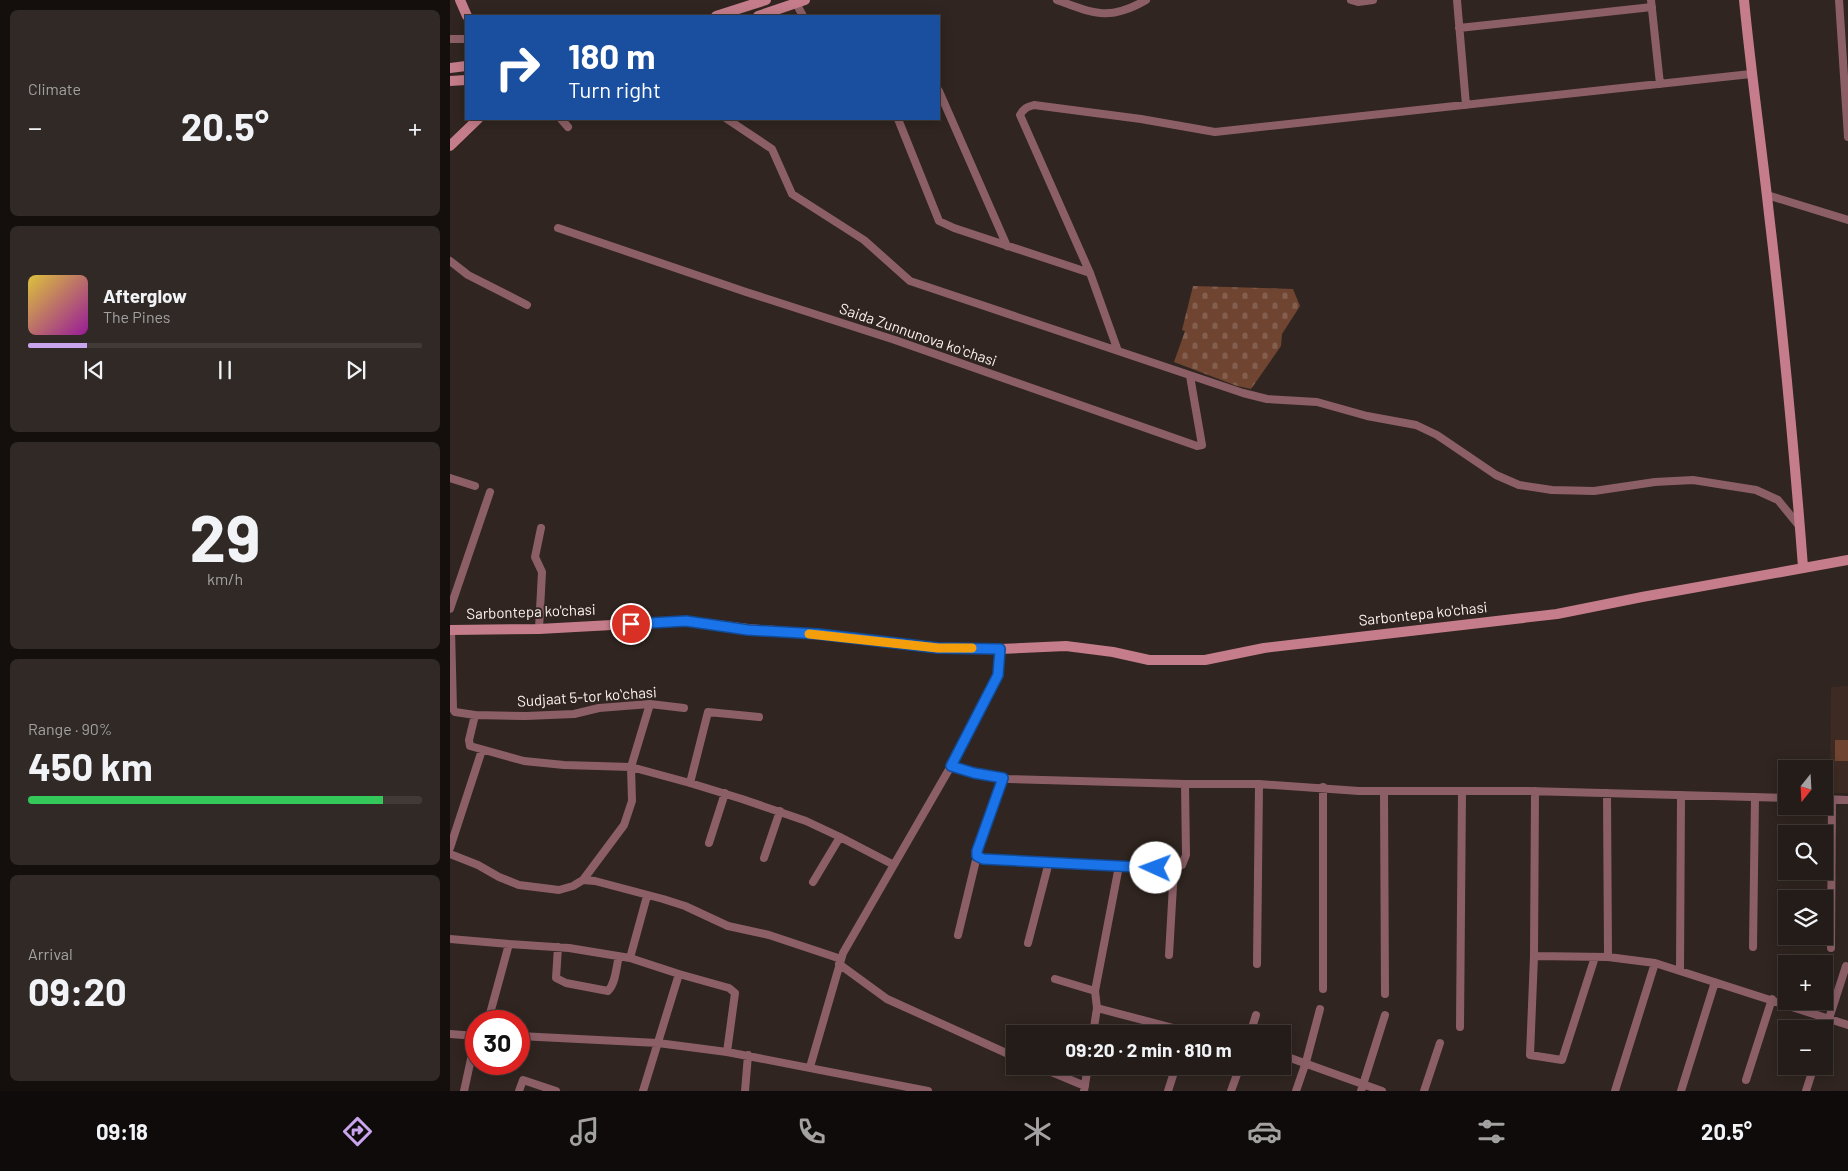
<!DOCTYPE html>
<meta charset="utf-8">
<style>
body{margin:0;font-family:Barlow,sans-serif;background:#302925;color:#f1f3f6;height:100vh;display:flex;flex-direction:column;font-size:19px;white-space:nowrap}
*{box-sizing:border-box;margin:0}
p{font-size:16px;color:#a3a1a2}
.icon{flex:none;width:28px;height:28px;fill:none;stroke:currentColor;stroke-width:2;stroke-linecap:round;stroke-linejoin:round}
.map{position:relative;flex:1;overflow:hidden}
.details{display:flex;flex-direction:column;gap:10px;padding:10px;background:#140f0d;width:450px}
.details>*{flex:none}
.banner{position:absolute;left:15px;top:15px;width:475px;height:105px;border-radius:0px;box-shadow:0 2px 12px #0003,0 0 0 1px #413a37;background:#1a4fa0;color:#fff;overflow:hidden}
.needle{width:32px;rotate:198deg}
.controls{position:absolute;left:1328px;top:760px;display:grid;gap:10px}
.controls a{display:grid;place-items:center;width:55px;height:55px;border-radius:0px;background:#241c18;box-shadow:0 2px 12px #0003,0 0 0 1px #413a37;font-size:25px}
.speed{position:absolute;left:15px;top:1010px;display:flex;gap:10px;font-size:25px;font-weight:700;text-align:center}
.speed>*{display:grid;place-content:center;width:65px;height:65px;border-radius:50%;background:#241c18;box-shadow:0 2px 12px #0003,0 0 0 1px #413a37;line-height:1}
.speed .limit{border:8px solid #d22;background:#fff;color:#111}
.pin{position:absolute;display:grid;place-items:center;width:42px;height:42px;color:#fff;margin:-21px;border:2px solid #fff;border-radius:50%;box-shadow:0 1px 5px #0007}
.me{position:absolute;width:55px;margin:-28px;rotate:272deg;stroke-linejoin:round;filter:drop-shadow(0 0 4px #0008)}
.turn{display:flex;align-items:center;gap:18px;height:105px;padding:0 20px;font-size:22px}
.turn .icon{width:65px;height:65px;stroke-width:2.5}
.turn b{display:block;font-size:35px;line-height:42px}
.big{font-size:38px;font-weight:700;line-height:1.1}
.details .widget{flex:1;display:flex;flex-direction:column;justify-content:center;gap:8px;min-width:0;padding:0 18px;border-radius:8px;background:#302925}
.details .dial{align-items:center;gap:0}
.dial b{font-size:65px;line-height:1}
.song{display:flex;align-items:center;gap:15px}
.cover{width:60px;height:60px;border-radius:8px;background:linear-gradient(135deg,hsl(50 70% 55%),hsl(300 70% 35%))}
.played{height:5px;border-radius:2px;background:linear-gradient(90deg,#c9a5ee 15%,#413a37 15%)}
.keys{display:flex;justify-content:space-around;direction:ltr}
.heat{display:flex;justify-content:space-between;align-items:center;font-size:28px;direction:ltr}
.charge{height:8px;border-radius:4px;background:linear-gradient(90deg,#34c759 90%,#413a37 0)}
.trip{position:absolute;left:556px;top:1025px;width:285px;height:50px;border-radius:0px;background:#241c18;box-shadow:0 2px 12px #0003,0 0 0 1px #413a37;font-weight:700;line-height:50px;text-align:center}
.menu{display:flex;height:80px;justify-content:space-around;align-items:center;background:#0e0b0a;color:#a3a1a2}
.menu .icon{width:35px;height:35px}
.menu .current{color:#c9a5ee}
.menu b{font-size:22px;color:#f1f3f6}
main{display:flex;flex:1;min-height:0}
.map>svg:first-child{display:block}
.built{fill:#3d2b23}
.green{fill:#6f4431}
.cemetery{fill:url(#cemetery-stones)}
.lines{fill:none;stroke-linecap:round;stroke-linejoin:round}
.street{stroke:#8c5f67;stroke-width:8}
.secondary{stroke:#c57d8b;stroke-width:10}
.route-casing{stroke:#114b97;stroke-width:12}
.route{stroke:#1a73e8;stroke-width:9}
.slow{stroke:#f59e0b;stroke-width:9}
.labels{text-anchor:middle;stroke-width:4;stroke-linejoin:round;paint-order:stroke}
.street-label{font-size:15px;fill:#fbf3ef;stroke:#302520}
</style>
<main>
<section class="details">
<div class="widget"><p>Climate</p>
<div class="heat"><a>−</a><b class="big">20.5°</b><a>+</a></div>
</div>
<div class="widget">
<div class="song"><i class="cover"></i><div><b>Afterglow</b><p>The Pines</p></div></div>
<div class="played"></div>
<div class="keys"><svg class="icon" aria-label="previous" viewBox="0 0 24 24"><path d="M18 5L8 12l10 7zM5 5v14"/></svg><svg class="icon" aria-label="pause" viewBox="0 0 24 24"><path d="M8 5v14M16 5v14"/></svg><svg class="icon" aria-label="next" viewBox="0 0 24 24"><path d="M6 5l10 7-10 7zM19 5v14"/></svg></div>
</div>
<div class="widget dial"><b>29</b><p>km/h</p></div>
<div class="widget"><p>Range · 90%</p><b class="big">450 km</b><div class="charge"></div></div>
<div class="widget"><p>Arrival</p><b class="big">09:20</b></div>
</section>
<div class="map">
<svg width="1398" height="1091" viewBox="0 0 1398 1091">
<defs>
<pattern id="cemetery-stones" width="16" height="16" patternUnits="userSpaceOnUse" patternTransform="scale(1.25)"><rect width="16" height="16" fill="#6f4431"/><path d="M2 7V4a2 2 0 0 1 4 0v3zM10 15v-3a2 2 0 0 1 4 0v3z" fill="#845f4f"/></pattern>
</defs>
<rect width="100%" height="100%" fill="#302520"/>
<path class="built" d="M1398 686V793H1380L1381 687Z"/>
<path class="green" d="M1385 740H1398V761H1385Z"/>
<path class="cemetery" d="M743 286 843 289 850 306 832 334 831 346 801 389 787 386 724 362 735 331 732 330Z"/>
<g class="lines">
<path class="street" d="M607 0C644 14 660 21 696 0
M901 0 908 2 923 0
M1007 0 1016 105
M1201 0 1210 84
M1389 0 1398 137
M346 3 353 16
M1009 28 1202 7
M0 39H16
M489 91 557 246
M111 119 118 127
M277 119 322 149 342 194 414 240 460 281 793 393 817 399 867 402 917 416 966 425 987 435 1046 475 1069 485 1102 490 1144 491 1205 482 1243 480 1306 490 1328 500 1350 527
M448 119 489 221 504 228 640 273
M1317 195 1398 220
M108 228 296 292 445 340 747 446 752 445 740 376
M0 261 18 275 77 305
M668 351 640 273 570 115C574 108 577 107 584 105L691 119 765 132 1301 74
M0 478 25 486
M0 609 40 492
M1 629 3 709 5 712 25 715 76 716 124 714 149 708 200 704 234 708
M89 629 92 572 85 557 91 528
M25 715 19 740 20 746 74 761 114 765 181 767 240 783 292 799 356 821 390 837 444 865
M501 766 524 773 558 779 735 784H809L909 791H1078L1336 798
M553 778 527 851V856L533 859 724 868 732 865 736 855 735 784
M240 783 258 712 309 717
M873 787V989
M934 791 935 994
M1085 791 1084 956 1080 1055 1112 1060 1145 957
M1157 793 1158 957
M1374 799 1398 800
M259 843 275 793
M0 848 32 750
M0 854 28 865 49 877 69 885 109 890 123 886 133 880 145 881 213 899 235 906 278 926 319 935 391 959
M314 858 330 811
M133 880 174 825 182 801 181 767 200 704
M363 882 390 837
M508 935 527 856
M0 939 59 944
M578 943 599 862
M108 947 106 978 116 983 158 991C166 983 166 967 169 956
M1303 947 1305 797
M1381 948 1382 799
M719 955 724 868
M1084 956 1158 957 1205 963 1398 1025
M389 964 437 999 565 1057
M807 964 809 784
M1230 970 1231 795
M229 974 279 988 285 993 277 1052
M605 979 645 991
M647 1008 746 1034
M38 1021 59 944 119 948 180 958
M1010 1027 1012 791
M0 1034 26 1036
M643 1034 647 1008 645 991 669 866
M800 1034 806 1015
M1374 1034 1396 966
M69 1036 208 1043 277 1052 478 1091
M832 1055 932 1091
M587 1066 635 1086
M360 1067 393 953 501 766 548 675 550 649
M1296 1080 1322 999
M14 1091 26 1036
M69 1091 73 1080 106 1091
M193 1091 229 974 180 958 197 896
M295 1091 298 1055
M634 1091 638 1066
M718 1091 726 1066
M781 1091 790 1066
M846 1091 856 1062 870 1009
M911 1091 935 1015
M974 1091 990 1043
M1165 1091 1205 963
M1231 1091 1265 982
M1356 1091 1364 1066"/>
<path class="secondary" d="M10 0 17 16
M1294 0C1301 72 1311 142 1319 214 1333 332 1344 449 1353 567
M266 16 316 0
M308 16 355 0
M0 68 16 66
M0 81 16 80
M0 146 28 119
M0 630 89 629 235 621 298 629 368 634 488 648 550 649 616 646 663 652 699 660H755L814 648 1107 614 1192 597 1398 560"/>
</g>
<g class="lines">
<g class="route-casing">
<path id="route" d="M181 624 236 621 298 630 368 634 488 648 550 649 548 675 501 766 524 773 553 778 527 851V856L533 859 706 868"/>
</g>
<use href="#route" class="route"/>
<path class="slow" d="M359 634 488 648H522"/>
</g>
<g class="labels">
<g class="street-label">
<text transform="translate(468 335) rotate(19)" y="5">Saida Zunnunova koʻchasi</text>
<text transform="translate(81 612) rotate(-2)" y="5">Sarbontepa ko'chasi</text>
<text transform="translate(973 614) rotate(-6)" y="5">Sarbontepa ko'chasi</text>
<text transform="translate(137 697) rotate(-4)" y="5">Sudjaat 5-tor koʻchasi</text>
</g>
</g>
</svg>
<div class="controls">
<a><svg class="needle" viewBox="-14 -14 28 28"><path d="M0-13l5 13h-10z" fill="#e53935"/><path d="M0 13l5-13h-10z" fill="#a3a1a2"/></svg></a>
<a><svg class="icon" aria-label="search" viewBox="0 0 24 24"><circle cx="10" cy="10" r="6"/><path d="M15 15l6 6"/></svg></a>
<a><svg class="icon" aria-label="layers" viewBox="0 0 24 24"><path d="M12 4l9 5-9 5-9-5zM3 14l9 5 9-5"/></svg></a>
<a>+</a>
<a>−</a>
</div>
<div class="speed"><div class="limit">30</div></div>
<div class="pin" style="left:181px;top:624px;background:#d93025"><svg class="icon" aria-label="arrive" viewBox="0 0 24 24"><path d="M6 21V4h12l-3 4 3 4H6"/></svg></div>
<svg class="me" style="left:706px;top:868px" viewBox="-20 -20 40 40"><circle r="19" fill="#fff"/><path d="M0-13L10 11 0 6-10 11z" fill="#1a73e8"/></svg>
<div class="trip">09:20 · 2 min · 810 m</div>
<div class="banner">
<div class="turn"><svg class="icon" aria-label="right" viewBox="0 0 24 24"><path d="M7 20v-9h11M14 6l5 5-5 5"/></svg><div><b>180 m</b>Turn right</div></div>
</div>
</div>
</main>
<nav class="menu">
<b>09:18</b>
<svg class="icon current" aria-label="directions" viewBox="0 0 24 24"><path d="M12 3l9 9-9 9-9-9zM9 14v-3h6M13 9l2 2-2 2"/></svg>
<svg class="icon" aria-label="music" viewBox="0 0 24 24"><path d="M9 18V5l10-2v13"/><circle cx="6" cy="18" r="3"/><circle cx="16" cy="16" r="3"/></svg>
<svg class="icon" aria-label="phone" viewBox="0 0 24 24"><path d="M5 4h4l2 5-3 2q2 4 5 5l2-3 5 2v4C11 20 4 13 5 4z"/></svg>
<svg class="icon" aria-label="climate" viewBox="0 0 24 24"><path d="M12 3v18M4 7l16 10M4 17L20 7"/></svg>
<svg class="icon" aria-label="car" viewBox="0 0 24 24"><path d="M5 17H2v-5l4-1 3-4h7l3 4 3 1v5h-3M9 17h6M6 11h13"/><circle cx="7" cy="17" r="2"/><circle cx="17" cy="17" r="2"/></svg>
<svg class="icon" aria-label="filters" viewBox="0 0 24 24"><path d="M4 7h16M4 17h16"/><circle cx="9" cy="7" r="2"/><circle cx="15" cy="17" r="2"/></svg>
<b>20.5°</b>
</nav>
